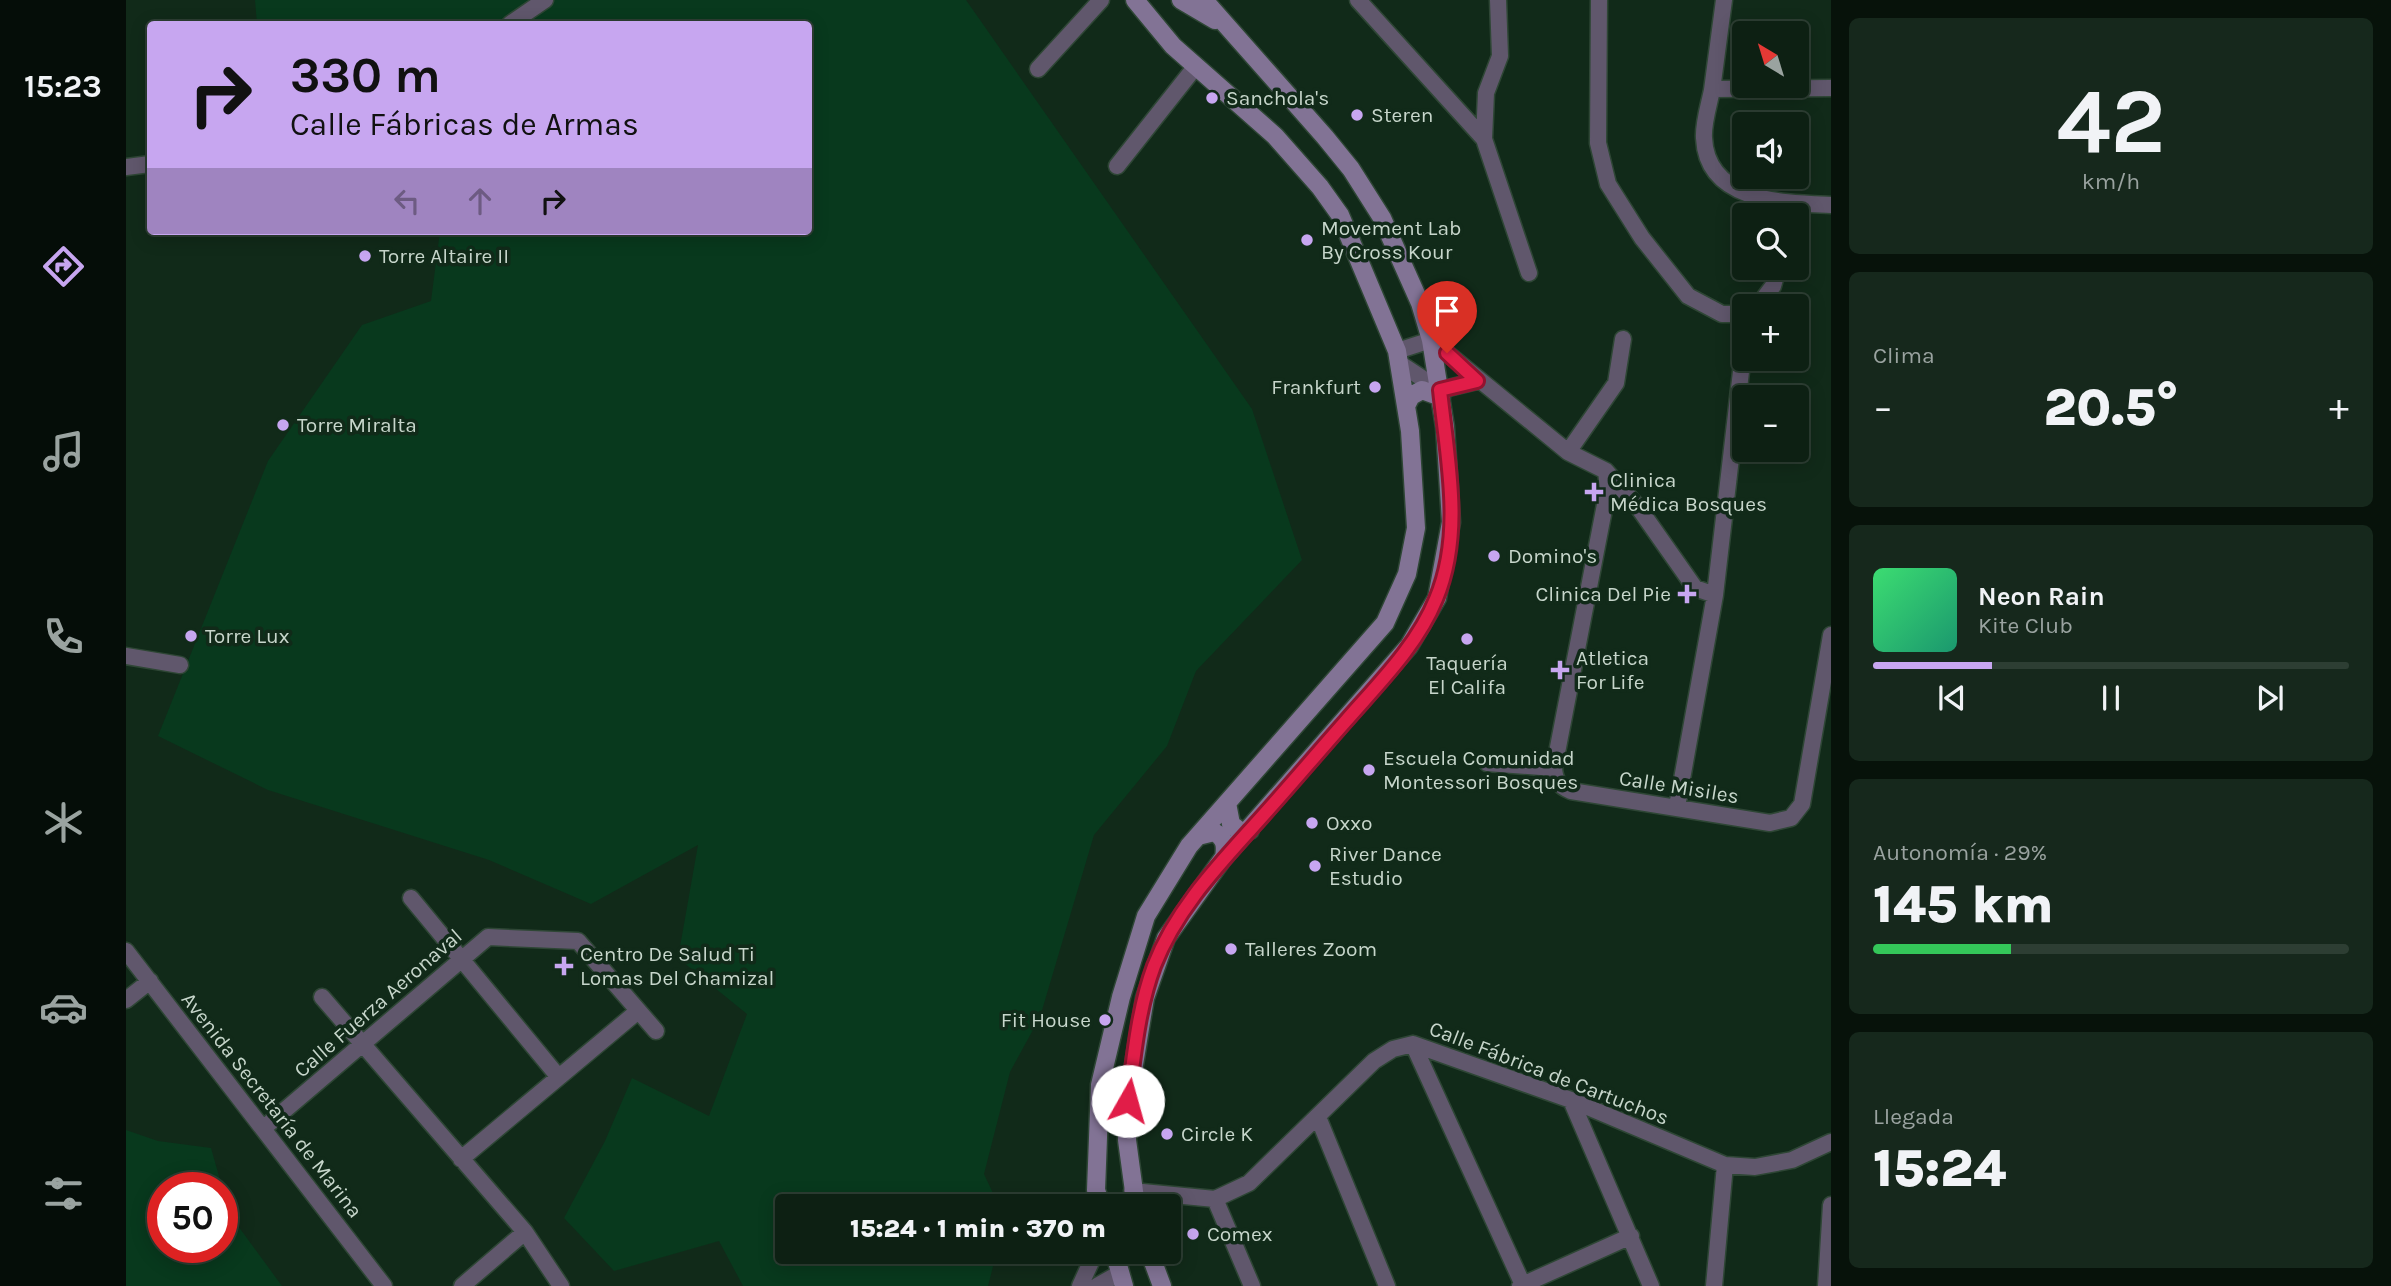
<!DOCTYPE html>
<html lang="es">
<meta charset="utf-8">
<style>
body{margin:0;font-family:Karla,sans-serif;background:#16281c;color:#f1f3f6;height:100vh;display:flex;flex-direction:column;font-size:26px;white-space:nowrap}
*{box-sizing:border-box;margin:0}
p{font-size:23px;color:#9aa3a0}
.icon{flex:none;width:38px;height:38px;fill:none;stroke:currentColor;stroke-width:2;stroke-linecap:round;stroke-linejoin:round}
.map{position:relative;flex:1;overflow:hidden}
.side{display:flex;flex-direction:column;gap:18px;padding:18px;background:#07120a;width:560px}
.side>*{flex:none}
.banner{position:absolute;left:21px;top:21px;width:665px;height:214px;border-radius:7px;box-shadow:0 4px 18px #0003,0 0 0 2px #2d3e33;background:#c7a6f0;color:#111;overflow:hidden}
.needle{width:46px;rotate:322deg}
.tools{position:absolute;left:1606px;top:21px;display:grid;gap:14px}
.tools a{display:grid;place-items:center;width:77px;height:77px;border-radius:7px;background:#0d2013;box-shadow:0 4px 18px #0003,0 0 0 2px #2d3e33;font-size:35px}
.speed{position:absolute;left:21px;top:1172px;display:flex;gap:14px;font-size:35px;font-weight:700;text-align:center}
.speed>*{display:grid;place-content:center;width:91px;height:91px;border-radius:50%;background:#0d2013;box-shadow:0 4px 18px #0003,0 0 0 2px #2d3e33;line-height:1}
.speed .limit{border:10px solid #d22;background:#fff;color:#111}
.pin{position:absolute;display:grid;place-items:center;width:60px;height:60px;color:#fff;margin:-72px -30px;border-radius:50% 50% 50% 0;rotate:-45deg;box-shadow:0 0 7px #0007}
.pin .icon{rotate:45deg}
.me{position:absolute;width:77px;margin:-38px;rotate:7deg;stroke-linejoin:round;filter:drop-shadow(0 0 5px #0008)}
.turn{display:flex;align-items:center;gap:24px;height:147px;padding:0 28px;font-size:32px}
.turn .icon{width:91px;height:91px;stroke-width:2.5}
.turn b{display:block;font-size:49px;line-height:60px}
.lanes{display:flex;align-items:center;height:66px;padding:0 28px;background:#0003;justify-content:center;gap:35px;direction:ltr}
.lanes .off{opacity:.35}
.big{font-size:52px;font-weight:800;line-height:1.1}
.side .widget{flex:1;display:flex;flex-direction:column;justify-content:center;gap:10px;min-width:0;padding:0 24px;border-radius:10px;background:#16281c}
.side .dial{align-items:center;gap:0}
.dial b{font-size:91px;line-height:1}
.song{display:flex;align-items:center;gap:21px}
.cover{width:84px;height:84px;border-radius:10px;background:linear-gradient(135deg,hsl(140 70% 55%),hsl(160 70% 35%))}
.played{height:7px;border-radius:4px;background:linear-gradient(90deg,#c7a6f0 25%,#2d3e33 25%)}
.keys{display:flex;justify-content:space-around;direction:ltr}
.heat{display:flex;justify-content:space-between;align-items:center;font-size:38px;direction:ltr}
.charge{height:10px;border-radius:5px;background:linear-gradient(90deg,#34c759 29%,#2d3e33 0)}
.trip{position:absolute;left:649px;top:1194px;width:406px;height:70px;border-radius:7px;background:#0d2013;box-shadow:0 4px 18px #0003,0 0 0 2px #2d3e33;font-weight:800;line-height:70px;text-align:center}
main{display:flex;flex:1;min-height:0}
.dock{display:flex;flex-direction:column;width:126px;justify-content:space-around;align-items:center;background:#050d08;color:#9aa3a0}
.dock .icon{width:49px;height:49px}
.dock .current{color:#c7a6f0}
.dock b{font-size:32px;color:#f1f3f6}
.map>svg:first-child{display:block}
.green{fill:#08391d;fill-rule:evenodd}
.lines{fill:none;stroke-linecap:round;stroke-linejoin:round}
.street-casing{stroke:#2e4635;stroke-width:19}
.secondary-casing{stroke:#2e4635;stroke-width:21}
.street{stroke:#60576c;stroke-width:16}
.secondary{stroke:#827395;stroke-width:18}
.route-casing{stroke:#92132f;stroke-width:18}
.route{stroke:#e11d48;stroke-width:12}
.poi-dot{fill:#c7a6f0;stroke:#112a19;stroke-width:2.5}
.labels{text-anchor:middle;stroke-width:7;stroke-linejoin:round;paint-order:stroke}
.poi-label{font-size:21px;fill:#c7d6cb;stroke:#112a19;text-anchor:start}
.street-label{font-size:21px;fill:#c7d6cb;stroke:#112a19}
</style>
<main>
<nav class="dock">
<b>15:23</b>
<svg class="icon current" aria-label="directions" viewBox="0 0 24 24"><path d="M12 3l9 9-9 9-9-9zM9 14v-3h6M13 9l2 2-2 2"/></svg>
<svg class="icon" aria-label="music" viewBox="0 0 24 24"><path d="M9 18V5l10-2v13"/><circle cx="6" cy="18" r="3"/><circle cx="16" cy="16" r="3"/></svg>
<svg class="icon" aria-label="phone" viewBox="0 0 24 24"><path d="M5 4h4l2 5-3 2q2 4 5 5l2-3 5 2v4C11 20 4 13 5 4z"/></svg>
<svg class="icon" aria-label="climate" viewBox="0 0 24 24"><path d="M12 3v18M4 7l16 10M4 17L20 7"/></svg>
<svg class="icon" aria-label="car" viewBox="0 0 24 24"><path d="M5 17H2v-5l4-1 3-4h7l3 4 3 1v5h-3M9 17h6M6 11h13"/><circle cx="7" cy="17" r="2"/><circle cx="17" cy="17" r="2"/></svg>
<svg class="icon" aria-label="filters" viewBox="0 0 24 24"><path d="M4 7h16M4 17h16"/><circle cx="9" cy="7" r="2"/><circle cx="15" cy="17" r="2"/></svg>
</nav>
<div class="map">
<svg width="1705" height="1286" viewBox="0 0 1705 1286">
<rect width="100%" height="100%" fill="#112a19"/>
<path class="green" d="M129 0H840L1126 409 1176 560 1070 671 1041 746 968 835 914 1017 884 1072 858 1174 873 1206H662V1251H871L862 1286H617L593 1241 488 1271 438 1218 479 1141 506 1078 583 1116 621 1014 552 958 572 845 465 904 363 860 142 790 32 736 142 461 236 325 305 301 314 231H682V24H131Z
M0 1130 32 1141 85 1148 104 1215 156 1286H0ZM37 1188H96V1248H37Z"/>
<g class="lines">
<g class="street-casing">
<path id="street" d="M1232 0 1358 139 1403 273
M1473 0 1472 143 1482 184 1516 238 1562 296 1596 314H1619
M1598 0C1594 30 1590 60 1586 90 1583 105 1577 123 1578 138 1581 202 1657 203 1705 205
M384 24 419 0
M912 69 975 0
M1586 89 1705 88
M1358 139 1360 93 1374 56 1372 0
M991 166 1070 66
M0 167 24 164
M1632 306 1647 286 1652 268
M1271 351 1305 340 1442 452 1480 471 1512 507 1569 588 1589 595
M1273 363 1314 390 1351 381
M1442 452 1490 383 1497 339
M1480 471 1482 489 1428 768C1429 781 1433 786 1445 791L1644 823 1665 818 1676 804 1705 635
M0 656 54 665
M1361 763 1428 768
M1551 807 1589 595 1616 363
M285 898 431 1075
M0 951 258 1286
M196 997 399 1232 435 1286
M0 1000 24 981
M1287 1044 1397 1285
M1445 1100 1525 1286
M1192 1117 1261 1286
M139 1127 362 937 452 941 530 1031
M335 1159 512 1011
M1006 1191 1089 1199 1123 1183 1248 1061 1267 1049 1287 1044 1445 1100 1599 1165 1629 1167 1666 1160 1705 1142
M1089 1199 1126 1286
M336 1286 399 1232
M954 1286 970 1251
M971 1286 994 1273
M1394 1286 1505 1236
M1588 1286 1599 1165
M1700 1286 1705 1205"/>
</g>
<g class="secondary-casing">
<path id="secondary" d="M1055 0 1089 20
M1280 406 1285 396 1296 390 1315 397
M1101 803 1105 824 1114 831 1124 830
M1072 836 1088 832C1099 838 1100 845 1098 857
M975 1206 970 1190 974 1085 995 997 1020 916 1063 846 1259 623 1281 574 1290 528 1284 431 1271 351 1214 215 1194 187 1149 136 1047 46 1009 0
M1010 1206 1001 1140 1002 1101 1019 998 1040 938 1098 857 1283 646 1311 598 1325 522 1319 427 1305 340 1294 303 1256 218 1225 169 1199 137 1078 0
M988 1251 998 1286
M1023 1251 1036 1286"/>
</g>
<use href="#street" class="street"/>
<use href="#secondary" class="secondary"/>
</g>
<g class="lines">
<g class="route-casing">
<path id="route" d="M1002 1101C1008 1056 1012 1009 1028 966 1049 912 1087 871 1125 829 1157 794 1188 757 1219 722 1252 684 1291 646 1310 599 1338 533 1321 458 1314 390L1351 381 1321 353"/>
</g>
<use href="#route" class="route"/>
</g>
<g class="poi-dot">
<circle cx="1086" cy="98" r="7"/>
<circle cx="1231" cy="115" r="7"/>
<circle cx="1181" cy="240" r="7"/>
<circle cx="239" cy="256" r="7"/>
<circle cx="1249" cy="387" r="7"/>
<circle cx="157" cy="425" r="7"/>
<path d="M1464.5 481.5h7v7h7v7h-7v7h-7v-7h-7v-7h7z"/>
<circle cx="1368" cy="556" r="7"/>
<path d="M1557.5 583.5h7v7h7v7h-7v7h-7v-7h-7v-7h7z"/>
<circle cx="65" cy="636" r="7"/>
<circle cx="1341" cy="639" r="7"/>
<path d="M1430.5 659.5h7v7h7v7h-7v7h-7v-7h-7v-7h7z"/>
<circle cx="1243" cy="770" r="7"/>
<circle cx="1186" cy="823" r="7"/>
<circle cx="1189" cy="866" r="7"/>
<circle cx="1105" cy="949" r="7"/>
<path d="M434.5 955.5h7v7h7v7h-7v7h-7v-7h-7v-7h7z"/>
<circle cx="979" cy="1020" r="7"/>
<circle cx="1041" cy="1134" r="7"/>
<circle cx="1067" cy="1234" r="7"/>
</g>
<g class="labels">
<g class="poi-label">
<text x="1100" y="105">Sanchola's</text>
<text x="1245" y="122">Steren</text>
<text x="1195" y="235">Movement Lab<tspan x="1195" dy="24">By Cross Kour</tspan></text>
<text x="253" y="263">Torre Altaire II</text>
<text x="1235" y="394" text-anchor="end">Frankfurt</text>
<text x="171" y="432">Torre Miralta</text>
<text x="1484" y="487">Clinica<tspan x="1484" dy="24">Médica Bosques</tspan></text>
<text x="1382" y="563">Domino's</text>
<text x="1545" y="601" text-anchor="end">Clinica Del Pie</text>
<text x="79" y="643">Torre Lux</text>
<text x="1450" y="665">Atletica<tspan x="1450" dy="24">For Life</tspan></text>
<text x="1341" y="670" text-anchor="middle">Taquería<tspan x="1341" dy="24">El Califa</tspan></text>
<text x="1257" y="765">Escuela Comunidad<tspan x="1257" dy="24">Montessori Bosques</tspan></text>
<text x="1200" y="830">Oxxo</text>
<text x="1203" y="861">River Dance<tspan x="1203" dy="24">Estudio</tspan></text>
<text x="1119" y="956">Talleres Zoom</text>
<text x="454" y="961">Centro De Salud Ti<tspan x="454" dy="24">Lomas Del Chamizal</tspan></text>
<text x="965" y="1027" text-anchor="end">Fit House</text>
<text x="1055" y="1141">Circle K</text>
<text x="1081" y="1241">Comex</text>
</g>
<g class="street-label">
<text transform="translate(1553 787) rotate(9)" y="7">Calle Misiles</text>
<text transform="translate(252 1003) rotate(-41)" y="7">Calle Fuerza Aeronaval</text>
<text transform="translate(1423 1073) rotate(21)" y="7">Calle Fábrica de Cartuchos</text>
<text transform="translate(146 1105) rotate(52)" y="7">Avenida Secretaría de Marina</text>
</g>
</g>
</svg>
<div class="tools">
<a><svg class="needle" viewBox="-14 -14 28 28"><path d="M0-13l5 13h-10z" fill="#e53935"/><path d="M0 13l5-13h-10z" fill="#9aa3a0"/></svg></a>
<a><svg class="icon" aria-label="sound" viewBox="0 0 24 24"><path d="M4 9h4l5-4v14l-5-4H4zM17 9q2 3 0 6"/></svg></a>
<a><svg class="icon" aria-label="search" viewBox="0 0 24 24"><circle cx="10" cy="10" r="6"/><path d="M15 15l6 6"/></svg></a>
<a>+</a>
<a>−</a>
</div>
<div class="speed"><div class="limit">50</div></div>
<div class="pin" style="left:1321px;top:353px;background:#d93025"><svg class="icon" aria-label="arrive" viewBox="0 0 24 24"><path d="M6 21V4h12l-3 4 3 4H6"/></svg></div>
<svg class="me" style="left:1002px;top:1101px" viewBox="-20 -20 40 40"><circle r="19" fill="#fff"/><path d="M0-13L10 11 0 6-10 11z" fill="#e11d48"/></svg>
<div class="trip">15:24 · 1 min · 370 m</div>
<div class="banner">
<div class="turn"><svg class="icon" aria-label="right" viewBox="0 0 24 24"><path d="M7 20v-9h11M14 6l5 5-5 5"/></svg><div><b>330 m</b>Calle Fábricas de Armas</div></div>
<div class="lanes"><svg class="icon off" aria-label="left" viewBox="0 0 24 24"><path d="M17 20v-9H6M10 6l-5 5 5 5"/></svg><svg class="icon off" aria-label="ahead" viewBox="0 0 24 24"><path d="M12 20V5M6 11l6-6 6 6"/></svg><svg class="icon" aria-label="right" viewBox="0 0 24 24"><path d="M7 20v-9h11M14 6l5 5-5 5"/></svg></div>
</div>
</div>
<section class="side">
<div class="widget dial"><b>42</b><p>km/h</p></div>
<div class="widget"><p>Clima</p>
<div class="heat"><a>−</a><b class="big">20.5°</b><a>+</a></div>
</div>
<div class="widget">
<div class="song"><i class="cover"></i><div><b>Neon Rain</b><p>Kite Club</p></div></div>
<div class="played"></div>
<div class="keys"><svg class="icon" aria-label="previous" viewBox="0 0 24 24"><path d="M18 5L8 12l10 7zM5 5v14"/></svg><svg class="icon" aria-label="pause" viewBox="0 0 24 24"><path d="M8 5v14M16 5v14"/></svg><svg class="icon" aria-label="next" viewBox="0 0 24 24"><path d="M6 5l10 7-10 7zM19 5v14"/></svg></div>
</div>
<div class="widget"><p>Autonomía · 29%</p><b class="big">145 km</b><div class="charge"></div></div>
<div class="widget"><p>Llegada</p><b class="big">15:24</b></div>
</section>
</main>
